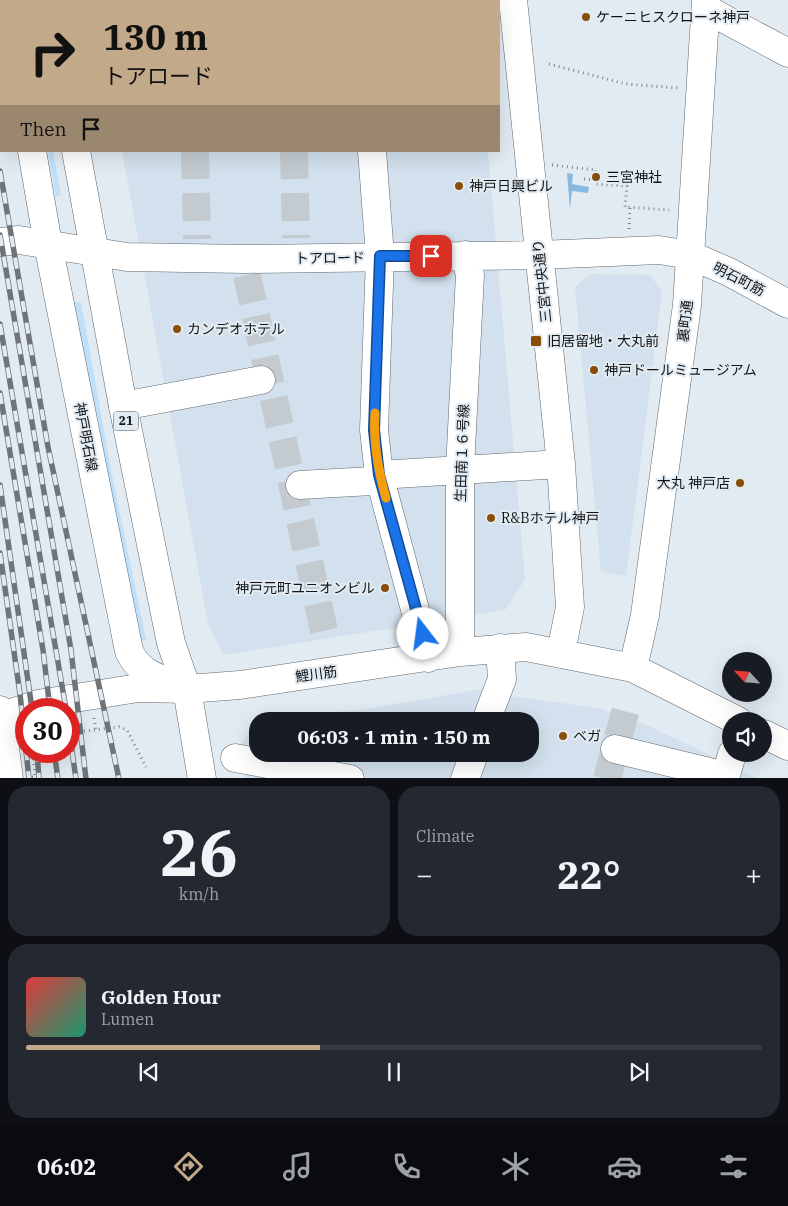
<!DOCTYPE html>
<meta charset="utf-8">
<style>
body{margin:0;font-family:"IBM Plex Serif","Noto Sans JP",serif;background:#242831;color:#f1f3f6;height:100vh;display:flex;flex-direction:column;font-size:19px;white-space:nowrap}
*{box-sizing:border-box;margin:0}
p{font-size:16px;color:#9ea1a6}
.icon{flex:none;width:28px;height:28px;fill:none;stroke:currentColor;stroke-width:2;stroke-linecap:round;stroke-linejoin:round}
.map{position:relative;height:778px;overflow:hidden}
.sheet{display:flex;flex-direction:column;gap:8px;padding:8px;background:#0d0f14;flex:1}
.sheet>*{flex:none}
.hud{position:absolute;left:0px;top:0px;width:500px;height:152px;box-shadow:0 5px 20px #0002;background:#c2a98a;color:#111;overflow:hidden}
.needle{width:32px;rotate:296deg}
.fabs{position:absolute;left:722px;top:652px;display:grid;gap:10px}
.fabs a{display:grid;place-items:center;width:50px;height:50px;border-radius:50%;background:#171b24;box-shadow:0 5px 20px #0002;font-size:25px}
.speed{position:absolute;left:15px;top:698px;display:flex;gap:10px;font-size:25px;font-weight:700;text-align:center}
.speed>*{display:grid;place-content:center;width:65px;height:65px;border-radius:50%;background:#171b24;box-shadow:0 5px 20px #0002;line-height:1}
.speed .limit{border:8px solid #d22;background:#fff;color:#111}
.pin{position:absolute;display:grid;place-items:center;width:42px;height:42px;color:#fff;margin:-21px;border-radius:10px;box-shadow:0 2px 8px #0006}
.me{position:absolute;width:55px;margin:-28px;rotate:345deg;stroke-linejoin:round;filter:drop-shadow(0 0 4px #0008)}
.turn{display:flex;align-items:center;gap:18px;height:105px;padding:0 20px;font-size:22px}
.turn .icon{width:65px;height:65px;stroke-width:2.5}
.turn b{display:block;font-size:35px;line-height:42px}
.then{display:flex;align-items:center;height:48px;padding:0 20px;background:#0003;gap:10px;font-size:19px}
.big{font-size:38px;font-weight:700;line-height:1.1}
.sheet .card{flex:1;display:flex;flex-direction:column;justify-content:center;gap:8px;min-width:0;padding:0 18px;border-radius:20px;background:#242831}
.sheet .dial{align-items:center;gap:0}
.dial b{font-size:65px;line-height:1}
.song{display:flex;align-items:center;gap:15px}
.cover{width:60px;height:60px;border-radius:8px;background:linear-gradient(135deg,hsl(0 70% 55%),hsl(160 70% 35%))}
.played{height:5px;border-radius:2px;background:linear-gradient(90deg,#c2a98a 40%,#363941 40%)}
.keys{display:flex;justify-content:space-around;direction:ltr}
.heat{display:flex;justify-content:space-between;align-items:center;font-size:28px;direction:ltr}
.sheet .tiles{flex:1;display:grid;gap:8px;grid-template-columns:1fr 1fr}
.card:last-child{grid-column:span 2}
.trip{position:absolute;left:249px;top:712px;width:290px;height:50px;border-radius:20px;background:#171b24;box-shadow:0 5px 20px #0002;font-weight:700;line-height:50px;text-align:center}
.tab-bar{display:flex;height:80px;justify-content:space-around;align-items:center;background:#090b0e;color:#9ea1a6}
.tab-bar .icon{width:35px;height:35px}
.tab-bar .selected{color:#c2a98a}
.tab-bar b{font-size:22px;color:#f1f3f6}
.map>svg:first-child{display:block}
.built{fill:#d2e1ed;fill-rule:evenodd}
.green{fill:#bee0fb}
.forest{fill:#89b9df}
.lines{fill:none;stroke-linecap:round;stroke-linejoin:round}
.minor-tunnel{stroke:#c3cbd1;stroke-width:28;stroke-dasharray:28 14;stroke-linecap:butt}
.minor-casing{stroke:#60686e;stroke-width:29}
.major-casing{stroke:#60686e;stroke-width:29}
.path{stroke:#7f868a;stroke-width:3;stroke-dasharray:1 4;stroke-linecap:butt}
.minor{stroke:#fff;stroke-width:28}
.major{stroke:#fff;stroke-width:28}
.rail-casing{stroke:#6f7478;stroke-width:5.5}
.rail{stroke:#e2ebf2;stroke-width:4;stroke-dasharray:11;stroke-linecap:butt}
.route-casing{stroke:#114b97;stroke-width:12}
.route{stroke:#1a73e8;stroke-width:9}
.slow{stroke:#f59e0b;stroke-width:9}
.poi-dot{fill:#884e06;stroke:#e2ebf2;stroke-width:2}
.labels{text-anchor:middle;stroke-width:4;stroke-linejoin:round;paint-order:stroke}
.shield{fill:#e2ebf2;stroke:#505559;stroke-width:1}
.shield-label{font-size:12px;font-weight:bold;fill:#121517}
.poi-label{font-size:14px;fill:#121517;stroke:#e2ebf2;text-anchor:start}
.street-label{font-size:14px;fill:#121517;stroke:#e2ebf2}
</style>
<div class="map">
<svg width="788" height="779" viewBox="0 0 788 779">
<rect width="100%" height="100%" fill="#e2ebf2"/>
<path class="built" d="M95 0H474V1H95Z
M122 151H488L525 580 505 610 224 655 208 624Z
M590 274 650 275 662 291 626 576 601 572 575 287Z
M487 688 510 696 597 708 649 726 757 778H246L242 743 258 719 367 709ZM258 721H530V754H258Z"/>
<path class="green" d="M48 151H53L61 195 56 197Z
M74 302H81L111 470 146 640 140 641 105 471Z"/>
<path class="forest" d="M567 173 573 174 572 184 589 187 588 193 572 191 570 209Z"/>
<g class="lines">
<path class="minor-tunnel" d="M193 0V1
M292 0V1
M195 151 197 239
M294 151 296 238
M247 275 326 640
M607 779 626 709"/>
<g class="minor-casing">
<path id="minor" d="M369 0V1
M513 0 561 464 570 607 561 652
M706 9 788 53
M372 151 380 256 374 430 379 475 428 658
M0 242 19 240 127 257 245 259 539 255 659 250 690 255 729 272 788 304
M123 406 261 380
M300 485 372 481 379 475 561 464
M460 652V468L470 275 465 255
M633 668 645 615 687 305 706 0
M0 717 38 704 138 688 187 689 240 685 460 652 526 647 633 668 738 721
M486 721 502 679 500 648
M764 734 788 746
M615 749 726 776
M235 758 350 779
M465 779 474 754
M725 779 732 754"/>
</g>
<g class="major-casing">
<path id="major" d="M7 0V1
M49 0V1
M32 151 48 244 129 651C140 676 163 679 187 689
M76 151 123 406 171 643 187 689 202 779
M0 710 9 779"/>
</g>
<path class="path" d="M549 64 626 84 678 88
M552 165 596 170 595 184 627 186 625 207 669 210
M584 179 595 180
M629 229 630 207
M94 718 96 730
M69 733 119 727 127 730 146 767
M32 777H35L33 751"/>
<use href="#minor" class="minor"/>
<use href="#major" class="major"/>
<g class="rail-casing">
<path id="rail" d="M0 171 48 447 119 779
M0 235 71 650 86 779
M0 324 66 709
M0 393 43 650 50 709
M0 485 32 709
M0 553 20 694 29 779
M69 730 76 779
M37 751 39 779
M54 751 58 779"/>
</g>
<use href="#rail" class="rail"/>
</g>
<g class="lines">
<g class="route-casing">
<path id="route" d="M423 634 379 475 374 430 380 256H431"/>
</g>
<use href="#route" class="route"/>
<path class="slow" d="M375 413C373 442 378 470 386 498"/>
</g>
<g class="poi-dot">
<circle cx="586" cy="17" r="5"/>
<circle cx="596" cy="177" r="5"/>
<circle cx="459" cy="186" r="5"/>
<circle cx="177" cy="329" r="5"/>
<rect x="530" y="335" width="12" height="12" rx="2.5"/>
<circle cx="594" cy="370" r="5"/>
<circle cx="740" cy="483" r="5"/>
<circle cx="491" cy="518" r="5"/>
<circle cx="385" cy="588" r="5"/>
<circle cx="563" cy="736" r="5"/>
</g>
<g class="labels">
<rect class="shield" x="113.5" y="411.5" width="25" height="19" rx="4"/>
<g class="shield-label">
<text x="126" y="425">21</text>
</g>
<g class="poi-label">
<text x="596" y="22">ケーニヒスクローネ神戸</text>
<text x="606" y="182">三宮神社</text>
<text x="469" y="191">神戸日興ビル</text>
<text x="187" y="334">カンデオホテル</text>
<text x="547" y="346">旧居留地・大丸前</text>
<text x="604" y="375">神戸ドールミュージアム</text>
<text x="730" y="488" text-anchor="end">大丸 神戸店</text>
<text x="501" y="523">R&amp;Bホテル神戸</text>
<text x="375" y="593" text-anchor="end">神戸元町ユニオンビル</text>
<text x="573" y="741">ベガ</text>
</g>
<g class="street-label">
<text transform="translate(330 258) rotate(-1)" y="5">トアロード</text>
<text transform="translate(739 279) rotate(27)" y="5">明石町筋</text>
<text transform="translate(542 281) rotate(-96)" y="5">三宮中央通り</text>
<text transform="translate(685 321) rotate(-83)" y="5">裏町通</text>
<text transform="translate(86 437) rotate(79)" y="5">神戸明石線</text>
<text transform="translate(462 453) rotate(-88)" y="5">生田南１６号線</text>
<text transform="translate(316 674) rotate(-8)" y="5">鯉川筋</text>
</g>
</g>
</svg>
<div class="fabs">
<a><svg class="needle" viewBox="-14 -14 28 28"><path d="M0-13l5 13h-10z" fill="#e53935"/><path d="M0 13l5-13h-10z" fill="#9ea1a6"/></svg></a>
<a><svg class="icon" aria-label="sound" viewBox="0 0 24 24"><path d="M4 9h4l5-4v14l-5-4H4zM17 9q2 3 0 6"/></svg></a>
</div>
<div class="speed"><div class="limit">30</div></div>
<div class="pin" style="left:431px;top:256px;background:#d93025"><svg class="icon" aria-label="arrive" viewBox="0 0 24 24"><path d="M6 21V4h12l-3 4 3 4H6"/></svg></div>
<svg class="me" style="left:423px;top:634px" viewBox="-20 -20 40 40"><circle r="19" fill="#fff"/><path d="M0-13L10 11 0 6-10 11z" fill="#1a73e8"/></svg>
<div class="trip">06:03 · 1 min · 150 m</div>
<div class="hud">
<div class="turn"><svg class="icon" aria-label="right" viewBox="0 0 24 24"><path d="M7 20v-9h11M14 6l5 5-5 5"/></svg><div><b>130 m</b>トアロード</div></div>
<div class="then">Then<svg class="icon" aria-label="arrive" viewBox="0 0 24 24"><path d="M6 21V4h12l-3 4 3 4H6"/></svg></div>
</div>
</div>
<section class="sheet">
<div class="tiles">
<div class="card dial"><b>26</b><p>km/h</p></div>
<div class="card"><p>Climate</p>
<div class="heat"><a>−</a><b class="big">22°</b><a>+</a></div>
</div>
<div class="card">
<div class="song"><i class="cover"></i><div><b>Golden Hour</b><p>Lumen</p></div></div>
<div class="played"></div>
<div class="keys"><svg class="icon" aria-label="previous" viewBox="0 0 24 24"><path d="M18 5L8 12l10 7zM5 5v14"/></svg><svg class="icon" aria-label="pause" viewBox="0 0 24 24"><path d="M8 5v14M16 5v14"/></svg><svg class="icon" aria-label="next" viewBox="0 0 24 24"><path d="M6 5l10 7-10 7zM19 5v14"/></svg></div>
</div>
</div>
</section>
<nav class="tab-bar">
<b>06:02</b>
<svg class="icon selected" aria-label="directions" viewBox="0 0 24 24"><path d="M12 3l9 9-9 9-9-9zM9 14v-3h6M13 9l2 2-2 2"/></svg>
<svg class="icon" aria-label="music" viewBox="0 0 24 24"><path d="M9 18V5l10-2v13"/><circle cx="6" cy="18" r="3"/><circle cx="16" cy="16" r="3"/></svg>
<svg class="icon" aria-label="phone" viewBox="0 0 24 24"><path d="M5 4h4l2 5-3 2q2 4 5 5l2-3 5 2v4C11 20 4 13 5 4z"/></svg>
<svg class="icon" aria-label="climate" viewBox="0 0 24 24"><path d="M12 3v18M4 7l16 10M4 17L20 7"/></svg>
<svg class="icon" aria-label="car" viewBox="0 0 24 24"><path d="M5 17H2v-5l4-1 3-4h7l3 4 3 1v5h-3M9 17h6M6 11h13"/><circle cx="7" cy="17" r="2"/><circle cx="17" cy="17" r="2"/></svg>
<svg class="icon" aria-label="filters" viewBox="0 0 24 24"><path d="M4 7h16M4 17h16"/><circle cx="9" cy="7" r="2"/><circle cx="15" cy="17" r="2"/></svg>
</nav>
